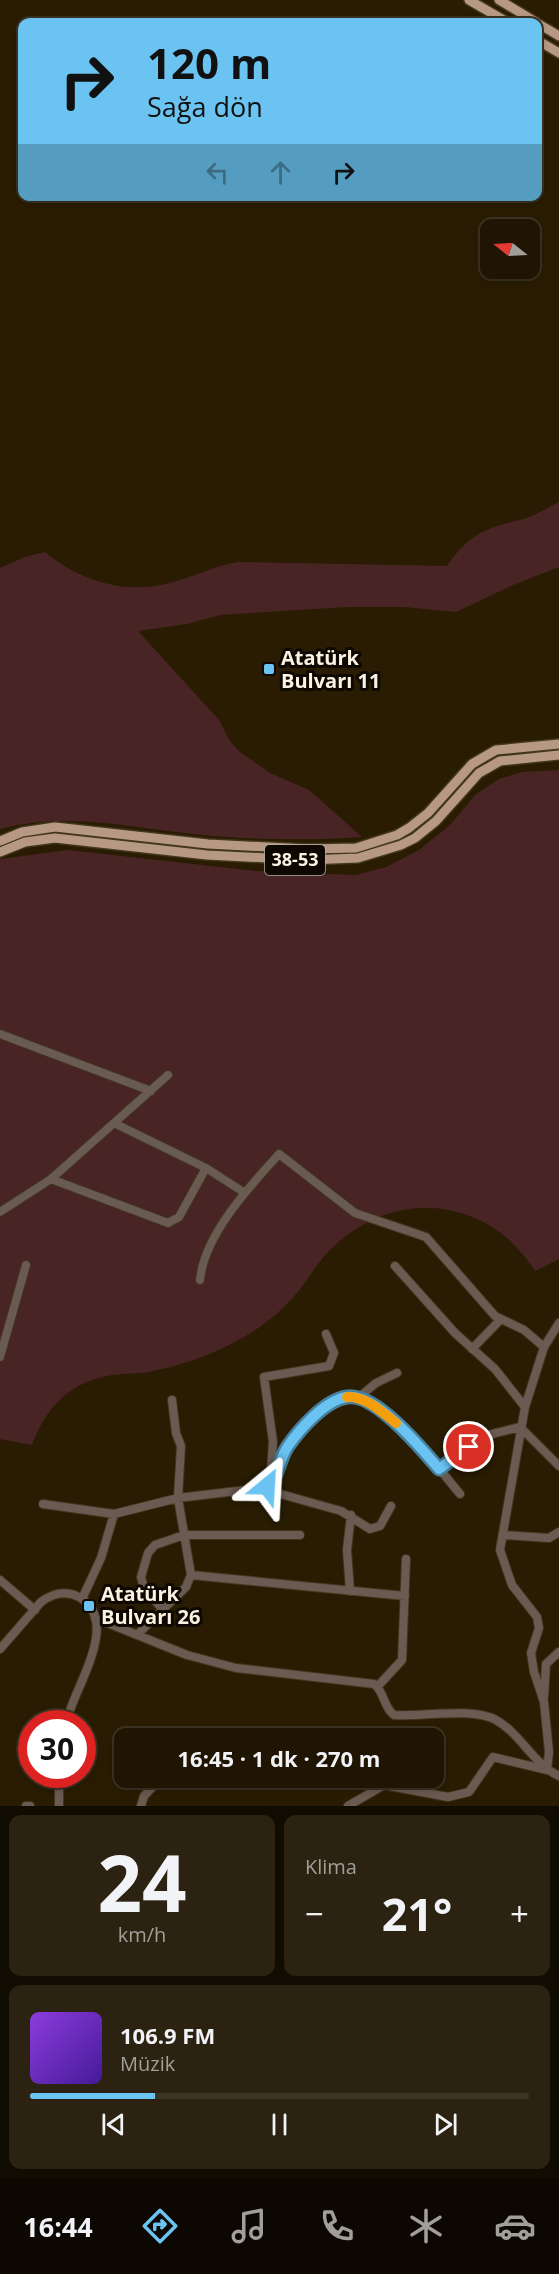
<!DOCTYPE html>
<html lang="tr">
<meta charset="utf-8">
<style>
body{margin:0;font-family:"Open Sans",sans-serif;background:#2c2211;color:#f1f3f6;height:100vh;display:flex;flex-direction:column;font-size:22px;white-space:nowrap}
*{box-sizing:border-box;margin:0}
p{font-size:20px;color:#a19f99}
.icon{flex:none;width:33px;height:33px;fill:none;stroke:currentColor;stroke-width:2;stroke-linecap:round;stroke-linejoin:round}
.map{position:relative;height:1806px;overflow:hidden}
.drawer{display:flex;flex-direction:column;gap:9px;padding:9px;background:#110c01;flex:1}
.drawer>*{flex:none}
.hud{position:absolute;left:18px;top:18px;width:524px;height:183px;border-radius:12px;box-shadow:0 3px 9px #0003,0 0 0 2px #3c3424;background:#6ac3f1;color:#111;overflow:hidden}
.needle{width:39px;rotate:288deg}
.fabs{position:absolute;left:480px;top:219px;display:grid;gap:12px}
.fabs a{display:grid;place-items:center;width:60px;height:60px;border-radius:12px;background:#1f1502;box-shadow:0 3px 9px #0003,0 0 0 2px #3c3424;font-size:30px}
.speed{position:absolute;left:18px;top:1710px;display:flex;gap:12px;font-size:30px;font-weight:700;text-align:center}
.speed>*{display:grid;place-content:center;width:78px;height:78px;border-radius:50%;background:#1f1502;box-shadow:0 3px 9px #0003,0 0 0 2px #3c3424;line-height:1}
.speed .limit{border:9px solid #d22;background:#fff;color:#111}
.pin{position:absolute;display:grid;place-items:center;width:51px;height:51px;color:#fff;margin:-26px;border:3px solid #fff;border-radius:50%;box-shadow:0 2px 6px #0007}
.me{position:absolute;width:66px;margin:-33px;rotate:27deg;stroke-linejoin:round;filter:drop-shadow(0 0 4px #0008)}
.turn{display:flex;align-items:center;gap:21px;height:126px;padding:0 30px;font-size:27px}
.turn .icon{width:78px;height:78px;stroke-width:2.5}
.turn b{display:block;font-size:42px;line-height:51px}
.lanes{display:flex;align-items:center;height:57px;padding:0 30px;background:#0003;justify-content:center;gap:30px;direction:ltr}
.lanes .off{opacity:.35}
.big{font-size:45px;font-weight:700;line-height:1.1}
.drawer .card{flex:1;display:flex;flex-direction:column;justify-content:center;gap:9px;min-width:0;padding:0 21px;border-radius:12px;background:#2c2211}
.drawer .dial{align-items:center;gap:0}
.dial b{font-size:78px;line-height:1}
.song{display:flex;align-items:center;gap:18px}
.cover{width:72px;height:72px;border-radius:9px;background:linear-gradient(135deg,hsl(270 70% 55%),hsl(260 70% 35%))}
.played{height:6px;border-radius:3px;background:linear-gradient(90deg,#6ac3f1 25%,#3c3424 25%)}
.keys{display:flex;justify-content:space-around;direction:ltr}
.heat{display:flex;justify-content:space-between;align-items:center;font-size:33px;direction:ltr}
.drawer .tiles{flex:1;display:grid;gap:9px;grid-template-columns:1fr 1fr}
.card:last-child{grid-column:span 2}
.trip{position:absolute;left:114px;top:1728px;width:330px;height:60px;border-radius:12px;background:#1f1502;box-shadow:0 3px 9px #0003,0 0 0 2px #3c3424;font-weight:700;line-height:60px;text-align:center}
.dock{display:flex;height:96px;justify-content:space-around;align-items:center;background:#0c0801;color:#a19f99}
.dock .icon{width:42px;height:42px}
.dock .active{color:#6ac3f1}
.dock b{font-size:27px;color:#f1f3f6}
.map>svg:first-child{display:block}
.green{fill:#482524}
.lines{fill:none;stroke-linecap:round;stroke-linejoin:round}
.minor-casing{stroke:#42361d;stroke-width:10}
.major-casing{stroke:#42361d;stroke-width:12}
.minor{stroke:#6a5b52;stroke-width:8}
.major{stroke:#b79884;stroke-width:9}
.route-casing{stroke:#457f9d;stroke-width:15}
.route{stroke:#6ac3f1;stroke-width:10}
.slow{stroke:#f59e0b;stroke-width:10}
.poi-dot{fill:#6ac3f1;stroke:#0d0801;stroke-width:2}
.labels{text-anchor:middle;stroke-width:6;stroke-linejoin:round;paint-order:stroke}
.shield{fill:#0d0801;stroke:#b4ac9e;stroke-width:1.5}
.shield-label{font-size:18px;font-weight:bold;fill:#fbf2e2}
.poi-label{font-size:20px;font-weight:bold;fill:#fbf2e2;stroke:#0d0801;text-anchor:start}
</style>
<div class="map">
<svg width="559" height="1806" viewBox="0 0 559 1806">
<rect width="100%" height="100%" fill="#291c02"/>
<path class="green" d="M559 502V567L513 585 456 612 405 607H346L220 615 187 624 138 631 219 720 230 741 240 752 270 773 309 790 362 837C303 841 244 840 185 833 122 826 63 812 0 829V568L25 557 45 552C82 583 130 596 177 581 198 575 216 565 239 562L447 566C468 535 485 528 520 520 533 517 547 508 559 502Z
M559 770V1259L535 1271C516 1241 489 1219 453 1211 408 1200 361 1218 329 1251 316 1264 308 1280 296 1294 279 1314 258 1330 235 1342 209 1356 179 1366 149 1372 137 1374 125 1373 113 1375 70 1381 46 1407 32 1445L0 1439V859L68 850 256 871 356 875 386 867 419 850 450 825 475 795 499 779 522 772Z"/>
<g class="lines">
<g class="minor-casing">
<path id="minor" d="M0 1034 151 1091
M116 1124 206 1168 245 1193
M51 1179 168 1223 179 1217 206 1168
M0 1212 51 1179 168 1075
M200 1280C204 1235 250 1186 279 1154L355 1213 426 1237 495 1316 524 1330 544 1347 559 1323
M326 1334 334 1353 329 1366 264 1377 273 1442 270 1484 277 1493 341 1511 370 1529 380 1526 391 1506
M472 1349 501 1319
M0 1357 26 1265
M358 1398 376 1383 397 1373
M525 1407 544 1347
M439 1469 484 1436 520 1427 559 1466
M43 1504 114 1514 178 1498 263 1488 275 1478 286 1448 309 1423 331 1404 353 1396C390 1404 436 1465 460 1494
M503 1535 549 1538 559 1532
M191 1575 405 1596
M0 1580 35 1610
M350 1591 347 1550 351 1515
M82 1599 101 1558 114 1514
M163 1610 144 1588 141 1577 148 1553 155 1545 184 1535H300
M95 1618 187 1655 236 1668 374 1684C385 1692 383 1707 394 1715 422 1717 472 1707 496 1720 521 1734 533 1764 559 1776
M138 1634 186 1587 191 1575 178 1498 181 1446 176 1433 172 1400
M0 1649 41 1602C53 1593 65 1590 79 1597 123 1622 72 1690 66 1724
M378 1686 402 1660 406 1559
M544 1697 546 1664 559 1652
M26 1806H30
M59 1806V1774
M141 1806 144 1796 161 1778
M348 1806 384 1785 448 1797 469 1792 493 1757 547 1770 549 1752 544 1702 534 1672 531 1653 539 1628 537 1617 512 1585 500 1550 525 1407 495 1369 455 1333 395 1266"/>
</g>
<g class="major-casing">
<path id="major" d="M469 0 507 22
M499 0 536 22
M537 23 559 36
M537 40 559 53
M0 841 22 832 55 827 208 844 307 849 356 848 397 835 409 828 428 813 472 764 496 750 559 744
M0 852 25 842 55 838 207 855 307 860 358 858 401 845 415 838 436 821 479 773 500 761 559 755"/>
</g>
<use href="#minor" class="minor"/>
<use href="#major" class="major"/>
</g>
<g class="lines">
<g class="route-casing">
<path id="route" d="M267 1486C279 1477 279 1459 288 1446 300 1429 325 1400 347 1397 375 1392 422 1449 439 1469L469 1447"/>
</g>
<use href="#route" class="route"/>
<path class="slow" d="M347 1397C366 1396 382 1412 396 1423"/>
</g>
<g class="poi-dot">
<rect x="263" y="663" width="12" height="12" rx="3"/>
<rect x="83" y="1600" width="12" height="12" rx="3"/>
</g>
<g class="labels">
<rect class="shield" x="265" y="845" width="60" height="30" rx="4.5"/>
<g class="shield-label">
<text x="295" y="866">38-53</text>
</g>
<g class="poi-label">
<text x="281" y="665">Atatürk<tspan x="281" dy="23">Bulvarı 11</tspan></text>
<text x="101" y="1601">Atatürk<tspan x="101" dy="23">Bulvarı 26</tspan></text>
</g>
</g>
</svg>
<div class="fabs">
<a><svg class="needle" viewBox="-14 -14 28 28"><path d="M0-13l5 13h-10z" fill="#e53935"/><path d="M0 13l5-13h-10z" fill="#a19f99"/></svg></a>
</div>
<div class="speed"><div class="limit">30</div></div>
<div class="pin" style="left:469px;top:1447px;background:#d93025"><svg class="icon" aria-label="arrive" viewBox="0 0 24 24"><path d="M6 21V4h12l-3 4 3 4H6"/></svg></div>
<svg class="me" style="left:267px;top:1486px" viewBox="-20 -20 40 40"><path d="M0-17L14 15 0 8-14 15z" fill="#6ac3f1" stroke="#fff" stroke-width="4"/></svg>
<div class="trip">16:45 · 1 dk · 270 m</div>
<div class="hud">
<div class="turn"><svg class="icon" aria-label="right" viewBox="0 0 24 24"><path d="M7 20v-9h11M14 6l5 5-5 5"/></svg><div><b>120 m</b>Sağa dön</div></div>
<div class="lanes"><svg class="icon off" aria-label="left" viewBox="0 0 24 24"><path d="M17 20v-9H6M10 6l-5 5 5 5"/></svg><svg class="icon off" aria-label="ahead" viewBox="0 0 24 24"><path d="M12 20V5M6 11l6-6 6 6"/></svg><svg class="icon" aria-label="right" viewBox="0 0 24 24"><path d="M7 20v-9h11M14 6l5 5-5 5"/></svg></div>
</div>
</div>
<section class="drawer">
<div class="tiles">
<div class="card dial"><b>24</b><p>km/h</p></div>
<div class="card"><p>Klima</p>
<div class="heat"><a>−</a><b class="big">21°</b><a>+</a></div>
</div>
<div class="card">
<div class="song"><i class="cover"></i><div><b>106.9 FM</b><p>Müzik</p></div></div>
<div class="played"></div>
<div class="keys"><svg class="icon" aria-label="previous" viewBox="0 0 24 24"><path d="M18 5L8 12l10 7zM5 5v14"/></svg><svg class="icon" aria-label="pause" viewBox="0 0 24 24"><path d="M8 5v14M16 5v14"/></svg><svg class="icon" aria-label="next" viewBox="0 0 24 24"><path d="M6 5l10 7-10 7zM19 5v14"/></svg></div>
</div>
</div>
</section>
<nav class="dock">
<b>16:44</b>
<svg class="icon active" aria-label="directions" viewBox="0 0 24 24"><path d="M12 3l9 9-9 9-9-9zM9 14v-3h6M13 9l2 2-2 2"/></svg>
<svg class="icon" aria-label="music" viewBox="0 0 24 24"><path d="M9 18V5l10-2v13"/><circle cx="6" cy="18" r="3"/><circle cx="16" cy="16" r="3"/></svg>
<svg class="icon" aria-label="phone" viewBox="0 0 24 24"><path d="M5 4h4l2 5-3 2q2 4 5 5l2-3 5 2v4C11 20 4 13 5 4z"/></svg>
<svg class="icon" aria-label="climate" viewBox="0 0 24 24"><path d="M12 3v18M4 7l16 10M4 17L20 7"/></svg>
<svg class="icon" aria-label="car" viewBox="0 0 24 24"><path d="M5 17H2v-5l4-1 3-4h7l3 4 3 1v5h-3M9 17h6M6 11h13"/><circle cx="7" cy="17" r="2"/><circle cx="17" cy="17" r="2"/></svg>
</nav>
